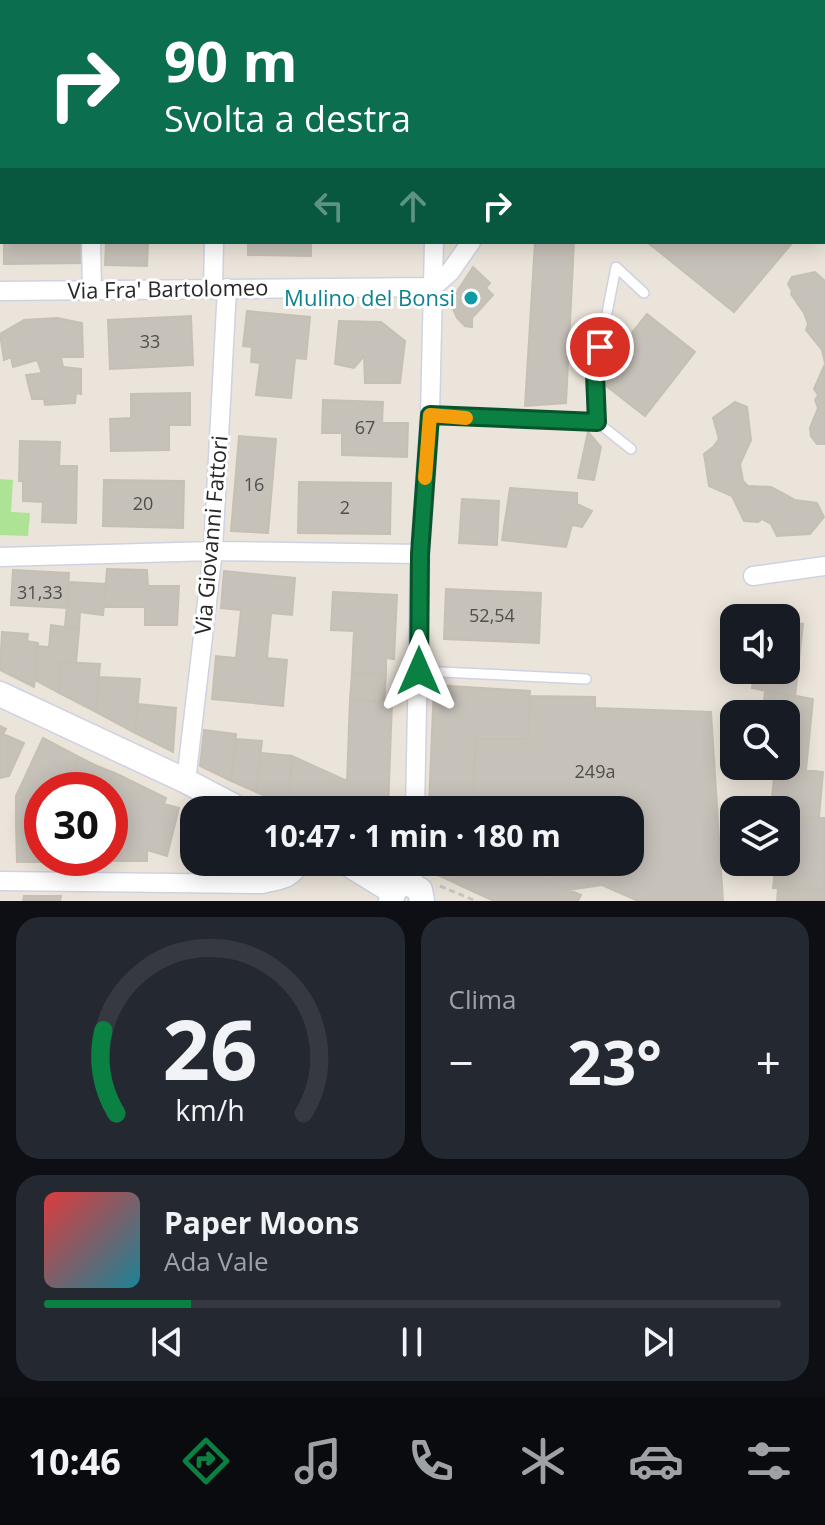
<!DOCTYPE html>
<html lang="it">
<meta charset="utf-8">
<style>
body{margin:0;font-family:"Open Sans",sans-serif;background:#242831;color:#f1f3f6;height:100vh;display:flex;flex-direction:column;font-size:30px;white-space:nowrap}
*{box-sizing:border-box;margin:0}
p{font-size:26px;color:#9ea1a6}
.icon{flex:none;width:44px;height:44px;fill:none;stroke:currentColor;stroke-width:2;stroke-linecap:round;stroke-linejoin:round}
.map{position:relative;height:901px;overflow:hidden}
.panel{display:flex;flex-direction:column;gap:16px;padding:16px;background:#0d0f14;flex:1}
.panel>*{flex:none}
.top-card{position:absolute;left:0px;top:0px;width:826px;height:244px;box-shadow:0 4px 20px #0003;background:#0b6e4f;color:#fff;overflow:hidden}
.buttons{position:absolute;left:720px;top:604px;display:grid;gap:16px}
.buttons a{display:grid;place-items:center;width:80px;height:80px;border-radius:16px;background:#171b24;box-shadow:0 4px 20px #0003;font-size:40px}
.speed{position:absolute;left:24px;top:772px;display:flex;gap:16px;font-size:40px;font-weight:700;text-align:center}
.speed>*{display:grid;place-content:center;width:104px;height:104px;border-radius:50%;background:#171b24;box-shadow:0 4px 20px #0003;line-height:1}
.speed .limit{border:12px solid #d22;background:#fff;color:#111}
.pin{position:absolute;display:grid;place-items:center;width:68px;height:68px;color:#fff;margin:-34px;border:4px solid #fff;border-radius:50%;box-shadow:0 2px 8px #0007}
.me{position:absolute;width:88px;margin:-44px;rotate:0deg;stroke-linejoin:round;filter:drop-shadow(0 0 6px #0008)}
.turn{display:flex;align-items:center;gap:28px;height:168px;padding:0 32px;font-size:36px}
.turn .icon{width:104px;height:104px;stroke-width:2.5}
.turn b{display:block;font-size:56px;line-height:68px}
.lanes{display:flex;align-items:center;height:76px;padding:0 32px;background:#0003;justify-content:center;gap:40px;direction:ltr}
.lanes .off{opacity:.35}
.big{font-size:60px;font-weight:700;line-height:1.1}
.panel .card{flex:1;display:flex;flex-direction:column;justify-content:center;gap:12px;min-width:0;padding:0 28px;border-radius:24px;background:#242831}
.panel .dial{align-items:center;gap:0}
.dial svg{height:208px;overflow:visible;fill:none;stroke:#363941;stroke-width:7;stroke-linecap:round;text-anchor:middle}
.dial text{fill:#f1f3f6;stroke:none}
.song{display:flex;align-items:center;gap:24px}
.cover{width:96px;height:96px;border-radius:12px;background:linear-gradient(135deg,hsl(0 70% 55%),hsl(190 70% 35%))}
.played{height:8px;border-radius:4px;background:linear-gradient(90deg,#0b8043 20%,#363941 20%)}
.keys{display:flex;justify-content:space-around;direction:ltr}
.heat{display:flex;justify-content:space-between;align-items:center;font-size:44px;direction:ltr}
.panel .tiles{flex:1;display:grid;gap:16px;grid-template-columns:1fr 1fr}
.card:last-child{grid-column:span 2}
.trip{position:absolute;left:180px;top:796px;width:464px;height:80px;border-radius:24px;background:#171b24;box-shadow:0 4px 20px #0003;font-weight:700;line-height:80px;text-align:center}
.tab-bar{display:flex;height:128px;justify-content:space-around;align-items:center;background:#090b0e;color:#9ea1a6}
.tab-bar .icon{width:56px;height:56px}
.tab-bar .on{color:#0b8043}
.tab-bar b{font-size:36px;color:#f1f3f6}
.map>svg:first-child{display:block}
.green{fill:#ace395}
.building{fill:#c6c1b9;stroke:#c6c0b4;stroke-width:2}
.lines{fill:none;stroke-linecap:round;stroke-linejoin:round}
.lane-casing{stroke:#cfd2e2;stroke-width:12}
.street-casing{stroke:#cfd2e2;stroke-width:21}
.secondary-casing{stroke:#cfd2e2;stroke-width:27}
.path{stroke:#c7c7c7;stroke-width:3;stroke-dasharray:6 4;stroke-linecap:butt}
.lane{stroke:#fff;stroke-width:9}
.street{stroke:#fff;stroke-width:18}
.secondary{stroke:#fff;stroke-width:24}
.route-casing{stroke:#07532c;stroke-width:20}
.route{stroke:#0b8043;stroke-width:14}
.slow{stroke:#f59e0b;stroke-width:14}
.culture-dot{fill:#0f9aa8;stroke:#fff;stroke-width:3}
.labels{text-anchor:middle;stroke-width:6;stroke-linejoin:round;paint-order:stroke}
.number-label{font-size:18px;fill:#504e4c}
.street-label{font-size:22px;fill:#282828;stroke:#fff}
.culture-label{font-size:22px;fill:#0d838f;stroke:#fff;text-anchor:end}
</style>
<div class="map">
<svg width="825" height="901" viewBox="0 0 825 901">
<rect width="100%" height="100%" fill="#ebe4da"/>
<path class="green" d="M0 479 13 480 11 512 30 513 28 536 0 535Z"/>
<path class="building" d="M4 242H83V263L4 264Z
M106 242H148L147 266 105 265Z
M248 242H311V256L248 255Z
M535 242H574L566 403 525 406Z
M647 242H793L734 312Z
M473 267 490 283 486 288 493 295 472 318V327L465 326 457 318 450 302Z
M815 272 825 281V363L822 350 806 330 808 324 804 313 791 294 792 291 788 284 792 277Z
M247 311 310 317 306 359 295 358 291 398 256 395 260 363 251 362 252 347 243 346Z
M647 314 695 352 645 416 596 378Z
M191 316 193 365 110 369 108 320Z
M57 318 82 323 83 357H61L63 367 81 369V394L76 393 75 403 45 405 44 399H32L26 375 42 373 37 360 13 367 11 357 4 360 0 334 24 320Z
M339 321 381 322 405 341 400 383H365L364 356 354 368 335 364Z
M825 364V444H817L811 436 810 428 818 408 815 400 818 395 814 389Z
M190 393V425H169V450L111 451 110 419 131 418V394Z
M323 400 383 402 382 423H408L407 457 342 455V433H322Z
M735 402 747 407 751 440 740 464 743 481 748 486 771 487 795 500 817 503 824 517 810 534 777 536 771 524 762 519 758 522 744 521 732 496 709 486 704 454 713 447 719 439 713 418Z
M588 432 601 447 594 480 578 478Z
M239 436 276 439 268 533 231 531Z
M20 441 60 442 59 466H77L76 523 42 522 43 502 23 501V481H19Z
M104 480 184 481 183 528 103 526Z
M299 482 391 483 390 534 298 533Z
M510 488 577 493V504L592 511 582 527 572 525 566 547 502 540Z
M462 499 499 501 497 545 459 543Z
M107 569 147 570 148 586H179L177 625H145V607H104Z
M13 570 69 573 67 608 11 605Z
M224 571 295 578 292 615 271 613 267 658 287 660 283 706 212 699 216 656 236 658 241 610 221 608Z
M69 582 106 584 103 615 80 612 79 629 65 627Z
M446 589 541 593 539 643 444 639Z
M333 592 397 595 394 659 386 658V674L352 673 354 631 331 630Z
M786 622 803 624 795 697 752 688 754 670H786Z
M51 625 79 629 76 663 61 662 59 693 35 680 37 646 49 647Z
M2 632 28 634 27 641 38 643 34 687 0 670Z
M61 662 100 664 96 712 59 693Z
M352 673 386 674 384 702 350 700Z
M99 677 140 679 135 733 96 712Z
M434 685 530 691 528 739H476L472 805 429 804Z
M765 690 813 699 806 770 778 766H786V714H763Z
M530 696 595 697V708L711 712 723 901H638L602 885 569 890 505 862H630V810H472L476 739H528Z
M350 700 392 702 388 810H296L288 806 292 756 347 781Z
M138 704 176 708 173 752 135 733Z
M0 726 6 729 3 734 24 743 9 776 0 778Z
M204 730 236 734 231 781 200 766Z
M43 738 79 757 64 790H42V825H16V796Z
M236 739 262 741 256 792 231 781Z
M261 753 292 756 288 806 256 792Z
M79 757 97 766 87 790H64Z
M97 766 115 773 107 790H87Z
M775 766 823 772 819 817 786 818V810H771Z
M115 773 166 798 164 804 179 808 167 856 147 850V861H98V858H110V802L112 803 115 796 107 790Z
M429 804 472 805V810H429Z
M786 818H825L824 890 773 888 776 862H786Z
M16 825H38V862H17Z
M38 825H42V858H59V862H38Z
M427 862H470L459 885 427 870Z
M470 862H505L581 895 578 901H494L459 885Z
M778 889 825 891V901H777Z
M24 896H61L60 901H23Z"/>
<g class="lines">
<g class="lane-casing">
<path id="lane" d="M430 415 597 422 631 449
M597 422 595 374 616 267 644 293
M419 671 586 679"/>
</g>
<g class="street-casing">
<path id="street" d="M521 2 522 0
M91 242 92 289
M433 287 450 272 471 242
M213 288 214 242
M0 291 433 287
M0 557 213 551 420 554
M753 576 825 566
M186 781 213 551 227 288
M415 810 420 554 430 415 434 242
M0 881 262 884C278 880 294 880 300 862
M412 884 413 862"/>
</g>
<g class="secondary-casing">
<path id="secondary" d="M0 694 186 781 241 810
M345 862 392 891
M391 901 395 887 408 883 420 890 422 901"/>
</g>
<path class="path" d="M127 2 133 0
M223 2 224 0
M0 48 2 47
M261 803 276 810
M440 886 476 901"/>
<use href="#lane" class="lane"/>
<use href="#street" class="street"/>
<use href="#secondary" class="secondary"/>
</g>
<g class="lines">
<g class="route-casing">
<path id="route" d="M419 671 420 554 430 415 597 422 595 374 600 347"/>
</g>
<use href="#route" class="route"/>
<path class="slow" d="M425 478 430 415 466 418"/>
</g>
<circle class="culture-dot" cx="471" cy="298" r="8"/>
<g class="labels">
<g class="number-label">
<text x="150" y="348">33</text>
<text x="365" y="434">67</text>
<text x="254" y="491">16</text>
<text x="143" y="510">20</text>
<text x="345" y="514">2</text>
<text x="40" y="599">31,33</text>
<text x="492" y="622">52,54</text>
<text x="595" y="778">249a</text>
</g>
<g class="street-label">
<text transform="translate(168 289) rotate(-1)" y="8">Via Fra' Bartolomeo</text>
<text transform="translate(211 535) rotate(-85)" y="8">Via Giovanni Fattori</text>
</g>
<g class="culture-label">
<text x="455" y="306">Mulino del Bonsi</text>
</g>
</g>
</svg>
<div class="buttons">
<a><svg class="icon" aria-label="sound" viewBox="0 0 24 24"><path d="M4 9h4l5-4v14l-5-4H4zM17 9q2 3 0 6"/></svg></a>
<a><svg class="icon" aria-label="search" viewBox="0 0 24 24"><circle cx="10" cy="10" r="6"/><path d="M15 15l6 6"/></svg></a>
<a><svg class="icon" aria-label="layers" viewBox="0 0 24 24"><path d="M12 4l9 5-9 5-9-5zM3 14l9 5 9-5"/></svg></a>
</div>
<div class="speed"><div class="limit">30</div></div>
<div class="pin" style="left:600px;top:347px;background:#d93025"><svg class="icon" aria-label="arrive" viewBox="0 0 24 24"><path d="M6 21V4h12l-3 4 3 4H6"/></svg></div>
<svg class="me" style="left:419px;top:671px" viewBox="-20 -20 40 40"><path d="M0-17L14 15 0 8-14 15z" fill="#0b8043" stroke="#fff" stroke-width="4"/></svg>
<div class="trip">10:47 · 1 min · 180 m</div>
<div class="top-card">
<div class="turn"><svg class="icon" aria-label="right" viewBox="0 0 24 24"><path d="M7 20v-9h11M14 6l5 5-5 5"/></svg><div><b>90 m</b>Svolta a destra</div></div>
<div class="lanes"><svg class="icon off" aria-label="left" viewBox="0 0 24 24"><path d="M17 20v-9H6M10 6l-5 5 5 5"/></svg><svg class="icon off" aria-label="ahead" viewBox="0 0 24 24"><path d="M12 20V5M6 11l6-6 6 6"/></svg><svg class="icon" aria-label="right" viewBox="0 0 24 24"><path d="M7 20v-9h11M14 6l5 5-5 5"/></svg></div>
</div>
</div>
<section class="panel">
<div class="tiles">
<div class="card dial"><svg viewBox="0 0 100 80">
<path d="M14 69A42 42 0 1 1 86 69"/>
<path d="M14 69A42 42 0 0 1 9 37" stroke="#0b8043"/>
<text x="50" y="56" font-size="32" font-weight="700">26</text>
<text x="50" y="72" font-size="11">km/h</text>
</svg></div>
<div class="card"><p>Clima</p>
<div class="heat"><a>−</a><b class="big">23°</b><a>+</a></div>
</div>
<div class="card">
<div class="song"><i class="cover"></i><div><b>Paper Moons</b><p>Ada Vale</p></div></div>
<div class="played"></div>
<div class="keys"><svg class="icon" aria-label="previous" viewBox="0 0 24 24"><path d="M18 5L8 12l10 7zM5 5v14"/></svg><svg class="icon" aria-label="pause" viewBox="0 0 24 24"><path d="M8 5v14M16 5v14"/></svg><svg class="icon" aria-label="next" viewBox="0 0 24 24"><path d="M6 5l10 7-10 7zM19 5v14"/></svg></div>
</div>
</div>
</section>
<nav class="tab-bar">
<b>10:46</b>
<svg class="icon on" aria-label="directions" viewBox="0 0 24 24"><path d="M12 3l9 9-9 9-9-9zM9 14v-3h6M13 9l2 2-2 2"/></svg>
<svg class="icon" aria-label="music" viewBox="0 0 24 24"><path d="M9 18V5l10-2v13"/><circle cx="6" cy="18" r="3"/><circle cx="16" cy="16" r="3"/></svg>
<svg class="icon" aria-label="phone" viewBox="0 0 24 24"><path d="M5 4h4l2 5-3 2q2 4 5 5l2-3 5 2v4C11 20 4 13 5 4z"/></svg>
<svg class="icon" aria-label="climate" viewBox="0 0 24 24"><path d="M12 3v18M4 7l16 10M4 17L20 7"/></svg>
<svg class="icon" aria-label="car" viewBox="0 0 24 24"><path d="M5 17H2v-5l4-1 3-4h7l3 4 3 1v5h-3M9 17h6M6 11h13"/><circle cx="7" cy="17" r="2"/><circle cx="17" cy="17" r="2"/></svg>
<svg class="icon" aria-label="filters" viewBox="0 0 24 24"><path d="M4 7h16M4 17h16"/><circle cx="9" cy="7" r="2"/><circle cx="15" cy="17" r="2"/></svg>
</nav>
